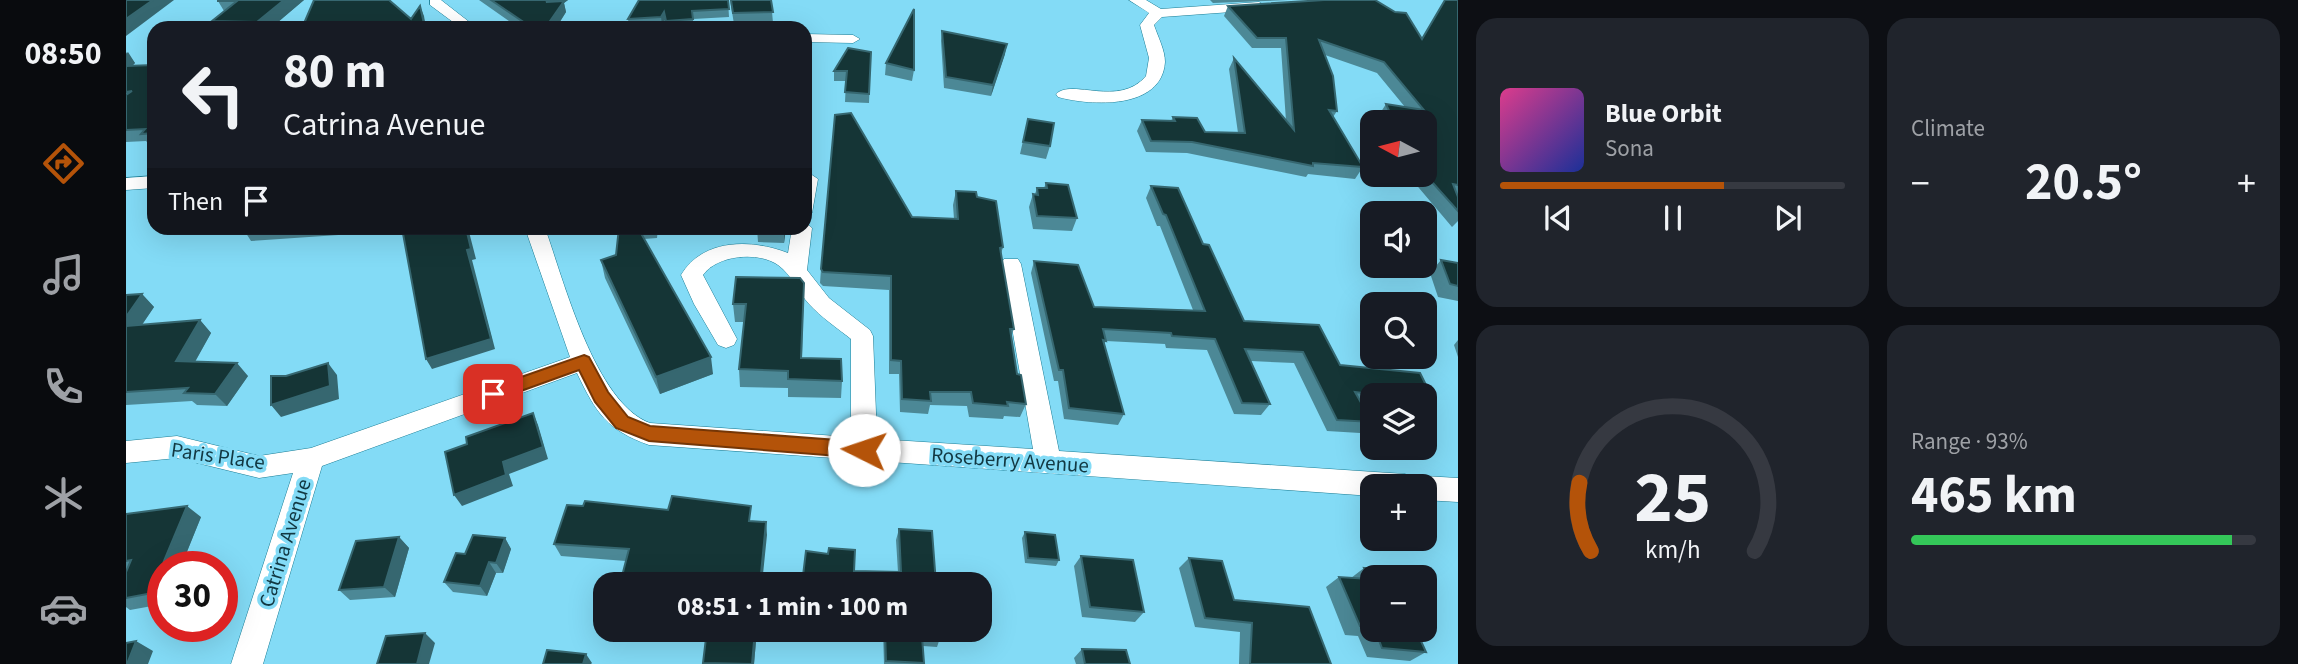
<!DOCTYPE html>
<meta charset="utf-8">
<style>
body{margin:0;font-family:"Source Sans 3",sans-serif;background:#20242c;color:#f1f3f6;height:100vh;display:flex;flex-direction:column;font-size:26px;white-space:nowrap}
*{box-sizing:border-box;margin:0}
p{font-size:23px;color:#9ea1a6}
.icon{flex:none;width:38px;height:38px;fill:none;stroke:currentColor;stroke-width:2;stroke-linecap:round;stroke-linejoin:round}
.map{position:relative;flex:1;overflow:hidden}
.drawer{display:flex;flex-direction:column;gap:18px;padding:18px;background:#0d0f14;width:840px}
.drawer>*{flex:none}
.banner{position:absolute;left:21px;top:21px;width:665px;height:214px;border-radius:21px;box-shadow:0 7px 28px #0002;background:#171b24;color:#f1f3f6;overflow:hidden}
.needle{width:46px;rotate:277deg}
.controls{position:absolute;left:1234px;top:110px;display:grid;gap:14px}
.controls a{display:grid;place-items:center;width:77px;height:77px;border-radius:14px;background:#171b24;box-shadow:0 7px 28px #0002;font-size:35px}
.speed{position:absolute;left:21px;top:551px;display:flex;gap:14px;font-size:35px;font-weight:700;text-align:center}
.speed>*{display:grid;place-content:center;width:91px;height:91px;border-radius:50%;background:#171b24;box-shadow:0 7px 28px #0002;line-height:1}
.speed .limit{border:10px solid #d22;background:#fff;color:#111}
.pin{position:absolute;display:grid;place-items:center;width:60px;height:60px;color:#fff;margin:-30px;border-radius:14px;box-shadow:0 4px 10px #0006}
.me{position:absolute;width:77px;margin:-38px;rotate:274deg;stroke-linejoin:round;filter:drop-shadow(0 0 5px #0008)}
.turn{display:flex;align-items:center;gap:24px;height:147px;padding:0 21px;font-size:32px}
.turn .icon{width:91px;height:91px;stroke-width:2.5}
.turn b{display:block;font-size:49px;line-height:60px}
.then{display:flex;align-items:center;height:66px;padding:0 21px;background:#0003;gap:14px;font-size:26px}
.big{font-size:52px;font-weight:700;line-height:1.1}
.drawer .tile{flex:1;display:flex;flex-direction:column;justify-content:center;gap:10px;min-width:0;padding:0 24px;border-radius:21px;background:#20242c}
.drawer .dial{align-items:center;gap:0}
.dial svg{height:182px;overflow:visible;fill:none;stroke:#363941;stroke-width:7;stroke-linecap:round;text-anchor:middle}
.dial text{fill:#f1f3f6;stroke:none}
.song{display:flex;align-items:center;gap:21px}
.cover{width:84px;height:84px;border-radius:10px;background:linear-gradient(135deg,hsl(330 70% 55%),hsl(230 70% 35%))}
.played{height:7px;border-radius:4px;background:linear-gradient(90deg,#b45309 65%,#363941 65%)}
.keys{display:flex;justify-content:space-around;direction:ltr}
.heat{display:flex;justify-content:space-between;align-items:center;font-size:38px;direction:ltr}
.charge{height:10px;border-radius:5px;background:linear-gradient(90deg,#34c759 93%,#363941 0)}
.drawer .tiles{flex:1;display:grid;gap:18px;grid-template-columns:repeat(2,1fr)}
.trip{position:absolute;left:467px;top:572px;width:399px;height:70px;border-radius:21px;background:#171b24;box-shadow:0 7px 28px #0002;font-weight:700;line-height:70px;text-align:center}
main{display:flex;flex:1;min-height:0}
.tabs{display:flex;flex-direction:column;width:126px;justify-content:space-around;align-items:center;background:#090b0e;color:#9ea1a6}
.tabs .icon{width:49px;height:49px}
.tabs .selected{color:#b45309}
.tabs b{font-size:32px;color:#f1f3f6}
.map>svg:first-child{display:block}
.lines{fill:none;stroke-linecap:round;stroke-linejoin:round}
.street-casing{stroke:#1a7d95;stroke-width:1}
.street{fill:#fff;fill-rule:evenodd}
.wall{fill:#4c8896}
.shaded-wall{fill:#366770}
.building{fill:#153536;stroke:#366770;stroke-width:2}
.route{fill:#b45309;stroke:#753606;stroke-width:2}
.labels{text-anchor:middle;stroke-width:7;stroke-linejoin:round;paint-order:stroke}
.street-label{font-size:21px;fill:#123842;stroke:#83dbf6}
</style>
<main>
<nav class="tabs">
<b>08:50</b>
<svg class="icon selected" aria-label="directions" viewBox="0 0 24 24"><path d="M12 3l9 9-9 9-9-9zM9 14v-3h6M13 9l2 2-2 2"/></svg>
<svg class="icon" aria-label="music" viewBox="0 0 24 24"><path d="M9 18V5l10-2v13"/><circle cx="6" cy="18" r="3"/><circle cx="16" cy="16" r="3"/></svg>
<svg class="icon" aria-label="phone" viewBox="0 0 24 24"><path d="M5 4h4l2 5-3 2q2 4 5 5l2-3 5 2v4C11 20 4 13 5 4z"/></svg>
<svg class="icon" aria-label="climate" viewBox="0 0 24 24"><path d="M12 3v18M4 7l16 10M4 17L20 7"/></svg>
<svg class="icon" aria-label="car" viewBox="0 0 24 24"><path d="M5 17H2v-5l4-1 3-4h7l3 4 3 1v5h-3M9 17h6M6 11h13"/><circle cx="7" cy="17" r="2"/><circle cx="17" cy="17" r="2"/></svg>
</nav>
<div class="map">
<svg width="1332" height="664" viewBox="0 0 1332 664">
<rect width="100%" height="100%" fill="#83dbf6"/>
<g class="lines">
<g class="street-casing">
<path id="street" d="M304 0H315L351 28H335L304 5Z
M1003 0H1020L1035 9 1133 2 1140 6 1133 10 1036 17 1028 25C1032 37 1039 50 1039 62 1036 110 965 106 932 97L930 94C946 78 993 108 1020 76L1023 58 1014 25 1023 13Z
M679 34 727 35 734 39 727 43 679 42Z
M683 173 692 179 686 213 679 215V174Z
M28 176V188L0 190V178Z
M679 222 686 228 681 270 703 298 744 330 747 336 751 439 907 449 875 264 878 259H892L895 264 933 451 1279 474 1289 479 1298 476 1332 478V502L1298 500V486H1246V496L523 445C481 430 470 413 451 373L196 466 137 664H105L167 473 133 478 51 458 0 463V441L51 436 133 456 185 448 444 357 399 228H419C438 281 469 403 524 423L725 437V339C711 328 695 317 683 304 672 292 666 275 652 265 632 251 591 255 577 275L611 339 608 345 600 348 592 345 568 304 555 275C577 238 626 239 662 253L666 228H679Z"/>
</g>
<use href="#street" class="street"/>
</g>
<path class="wall" d="M92 0H178L145 28H91L86 21 98 11 92 1Z
M353 0H442L438 3 440 12 430 28H393Z
M602 0 603 17 567 19V27L541 28 539 20 536 25 503 26 502 19Z
M604 0H645L647 23 608 24Z
M1084 0H1162L1087 3Z
M1332 0V221L1326 227 1282 175H1298V122H1256L1253 115 1260 104 1279 107 1251 73 1199 55 1211 111 1207 117 1237 167 1229 179 1182 174 1180 177 1061 153 1020 152 1011 131 1016 120 1045 121 1047 117 1079 132 1112 133 1103 69 1108 58 1160 121 1155 48H1126L1098 16 1102 6 1295 39Z
M816 31 879 54 865 96 818 88 815 41Z
M0 52 9 63 7 65H28V145H24L20 141 0 142Z
M745 52 743 103 719 102 720 81H708V71Z
M760 63 788 70 786 81 759 75Z
M902 119 924 146 920 159 894 154Z
M920 183 951 218 946 231 907 229 903 207 907 194H909L911 188H918Z
M1025 186 1052 188 1077 244 1083 245 1118 321 1193 325 1214 365 1294 373 1308 401 1298 410V396H1246V406L1236 405 1246 422 1234 433 1201 431 1168 363 1125 361 1144 404 1135 415 1108 414 1081 350 1040 348 1039 344 980 341 978 344 998 414 992 425 938 419 932 381H928L905 273 908 261 952 265 968 307 1067 310 1034 226H1031L1020 198Z
M830 191 851 197 877 247 875 254 888 329 885 336 891 374 900 404 894 417 878 416 877 419 843 417 841 406 804 405 802 414 774 412 773 374H763V290L697 286 694 283 695 269 786 217 828 219 827 205Z
M119 228H271V231L125 241 118 230Z
M493 228H532L531 238 518 239 587 374 534 394 479 278 475 260 490 255Z
M631 228H660L658 243 632 242Z
M1315 260 1332 263V301L1312 297 1304 273Z
M678 283 676 358 716 381 715 398 662 397V388L614 387 613 369 618 322H609L607 304Z
M16 294 28 307 16 325 74 320 85 333 69 362 122 376 101 406 71 405 66 401 0 405V295Z
M1332 340V357L1328 345Z
M0 514 75 517 58 559 37 567V604L4 610 0 607Z
M626 521 641 535 500 561 435 556 428 544Z
M773 529 810 584H676L702 554 728 571 772 572 770 540Z
M899 532 933 560 930 566 899 563 896 538Z
M273 537 283 548 269 597 224 600 213 590Z
M379 538 385 549 377 573H370L361 596 327 592 318 582 339 554Z
M955 556 1018 612 1009 622 956 617 948 566Z
M1063 558 1108 600 1205 664H1113L1114 632 1069 627 1053 568Z
M1238 568 1246 578V630H1290L1300 652 1284 661 1241 657 1232 636 1219 635 1200 587 1213 577 1225 578Z
M529 630H631L628 664H577L581 635Z
M757 630H814V638L811 647 797 646 798 664H758Z
M956 649 1004 664H950L948 658Z"/>
<path class="shaded-wall" d="M27 0H48L0 36V19Z
M158 0H178L145 28H135L131 22Z
M424 0H442L438 3 440 12 430 28H423L422 24 420 2Z
M294 6 298 16 300 28H299Z
M538 12 539 20 536 25 535 17Z
M881 44 879 54 865 96 867 85Z
M2 52 9 63 0 72V54Z
M340 228H342L350 259 346 260 369 349 306 369 300 359 341 250Z
M658 228H660L658 243Z
M16 294 28 307 6 339 0 334V317Z
M74 320 85 333 62 374 50 361Z
M585 357 587 374 534 394 530 377Z
M111 363 122 376 101 406 89 394Z
M202 363 211 375 213 399 155 417 145 405Z
M407 413 412 425 422 459 383 474 387 486 336 506 328 495 377 462Z
M61 506 75 517 58 559 69 567H47L38 561Z
M640 522 641 535 636 584H634Z
M273 537 283 548 269 597 258 587Z
M379 538 385 549 377 573 370 563Z
M363 562 370 573 361 596 354 586Z
M629 630H631L628 664H626Z
M299 633 309 643 303 664H291Z
M10 641 27 651 22 664H1Z
M460 654 466 663 465 664H457Z"/>
<path class="building" d="M0 0H27L0 19Z
M92 0H158L131 22 86 21 111 1H92Z
M188 0H263L285 19 294 6 299 28H176Z
M365 0H424L420 2 438 1 422 24 399 23Z
M513 0H602L603 9 566 11 567 19 540 21 538 12 535 17 502 19Z
M605 0H645L647 12 607 13Z
M1198 0H1249L1269 12 1280 13 1296 39 1319 0H1332V185L1327 184 1332 197V211L1298 173V122H1268L1260 104 1298 110 1258 62 1193 40 1207 76 1211 111 1203 110 1237 167 1187 163V166L1066 142 1025 141 1016 120 1049 121 1047 117 1071 118 1079 132 1119 133 1108 58 1168 130 1160 38H1131L1102 6Z
M788 9V70L760 63Z
M816 31 881 44 867 85 820 77Z
M722 48 745 52 743 94 719 92 721 71H708Z
M28 65V133L15 134 19 129 0 130V95L6 91 0 92V66Z
M725 113 786 217 832 219 830 191 850 192 851 197 870 201 877 247 874 248 888 329H884L891 374 895 375 900 404 881 402 882 406 847 403 845 392H804L805 401 776 399 775 361 765 360V276L697 272 695 269 709 115Z
M902 119 928 123 924 146 897 142Z
M920 183 942 185 951 218 911 216 907 194 912 195 911 188H921Z
M1025 186 1052 188 1077 244 1083 245 1118 321 1193 325 1214 365 1294 373 1308 401 1298 400V396H1260L1229 392 1246 422 1211 420 1177 352 1119 349 1144 404 1116 403 1089 339 1046 336 1045 333 977 329 980 341 977 340 998 414 943 408 937 370H933L908 261 952 265 968 307 1079 311 1040 215 1037 214Z
M119 228H150L118 230Z
M276 228H340L345 249 341 250 365 339 300 359Z
M493 228H512L585 357 530 377 475 260 490 255Z
M1315 260 1332 263V286L1324 284Z
M610 277 674 278 678 283 675 358 715 359 716 381 662 379V371L613 369 620 304H607Z
M16 294 0 317V295Z
M74 320 50 361 111 363 89 394 58 393 62 388 0 392V326Z
M202 363 204 386 145 405V376H160Z
M407 413 417 447 377 462 380 475 328 495 319 452 341 444 340 437Z
M546 496 625 506 623 521 640 522 634 584H494L503 549 428 544 441 505 457 506 459 501 542 510Z
M61 506 38 561 56 558 53 567H37V591L0 598V572L5 560 0 561V514Z
M773 529 806 531 810 584H676L680 551 702 554 703 548 729 550 728 571 775 572Z
M899 532 929 535 933 560 902 558Z
M347 535 379 538 370 563 363 562 354 586 318 582 330 553 339 554Z
M273 537 258 587 213 590 230 541Z
M955 556 1007 560 1018 612 964 607Z
M1063 558 1096 561 1108 600 1183 607 1205 664H1124L1126 623 1079 618Z
M1238 568 1262 570 1265 578H1246V627L1234 626 1213 577 1243 579Z
M581 630H629L626 664 577 663Z
M759 630H814V638L796 637 798 663 760 661Z
M1249 630H1290L1300 652 1256 648Z
M299 633 291 664H251L260 636Z
M10 641 1 664H0V643Z
M956 649 1000 650 1004 664H959Z
M421 650 460 654 457 664H417Z"/>
<path class="route" d="M458 355 463 357 482 392 502 417 524 426 738 442 745 445 747 450 745 456 738 458 523 441 490 428 469 402 453 370 367 401 361 399 358 394 361 389Z"/>
<g class="labels">
<g class="street-label">
<text transform="translate(92 456) rotate(8)" y="7">Paris Place</text>
<text transform="translate(884 460) rotate(4)" y="7">Roseberry Avenue</text>
<text transform="translate(159 543) rotate(-73)" y="7">Catrina Avenue</text>
</g>
</g>
</svg>
<div class="controls">
<a><svg class="needle" viewBox="-14 -14 28 28"><path d="M0-13l5 13h-10z" fill="#e53935"/><path d="M0 13l5-13h-10z" fill="#9ea1a6"/></svg></a>
<a><svg class="icon" aria-label="sound" viewBox="0 0 24 24"><path d="M4 9h4l5-4v14l-5-4H4zM17 9q2 3 0 6"/></svg></a>
<a><svg class="icon" aria-label="search" viewBox="0 0 24 24"><circle cx="10" cy="10" r="6"/><path d="M15 15l6 6"/></svg></a>
<a><svg class="icon" aria-label="layers" viewBox="0 0 24 24"><path d="M12 4l9 5-9 5-9-5zM3 14l9 5 9-5"/></svg></a>
<a>+</a>
<a>−</a>
</div>
<div class="speed"><div class="limit">30</div></div>
<div class="pin" style="left:367px;top:394px;background:#d93025"><svg class="icon" aria-label="arrive" viewBox="0 0 24 24"><path d="M6 21V4h12l-3 4 3 4H6"/></svg></div>
<svg class="me" style="left:738px;top:450px" viewBox="-20 -20 40 40"><circle r="19" fill="#fff"/><path d="M0-13L10 11 0 6-10 11z" fill="#b45309"/></svg>
<div class="trip">08:51 · 1 min · 100 m</div>
<div class="banner">
<div class="turn"><svg class="icon" aria-label="left" viewBox="0 0 24 24"><path d="M17 20v-9H6M10 6l-5 5 5 5"/></svg><div><b>80 m</b>Catrina Avenue</div></div>
<div class="then">Then<svg class="icon" aria-label="arrive" viewBox="0 0 24 24"><path d="M6 21V4h12l-3 4 3 4H6"/></svg></div>
</div>
</div>
<section class="drawer">
<div class="tiles">
<div class="tile">
<div class="song"><i class="cover"></i><div><b>Blue Orbit</b><p>Sona</p></div></div>
<div class="played"></div>
<div class="keys"><svg class="icon" aria-label="previous" viewBox="0 0 24 24"><path d="M18 5L8 12l10 7zM5 5v14"/></svg><svg class="icon" aria-label="pause" viewBox="0 0 24 24"><path d="M8 5v14M16 5v14"/></svg><svg class="icon" aria-label="next" viewBox="0 0 24 24"><path d="M6 5l10 7-10 7zM19 5v14"/></svg></div>
</div>
<div class="tile"><p>Climate</p>
<div class="heat"><a>−</a><b class="big">20.5°</b><a>+</a></div>
</div>
<div class="tile dial"><svg viewBox="0 0 100 80">
<path d="M14 69A42 42 0 1 1 86 69"/>
<path d="M14 69A42 42 0 0 1 9 39" stroke="#b45309"/>
<text x="50" y="56" font-size="32" font-weight="700">25</text>
<text x="50" y="72" font-size="11">km/h</text>
</svg></div>
<div class="tile"><p>Range · 93%</p><b class="big">465 km</b><div class="charge"></div></div>
</div>
</section>
</main>
